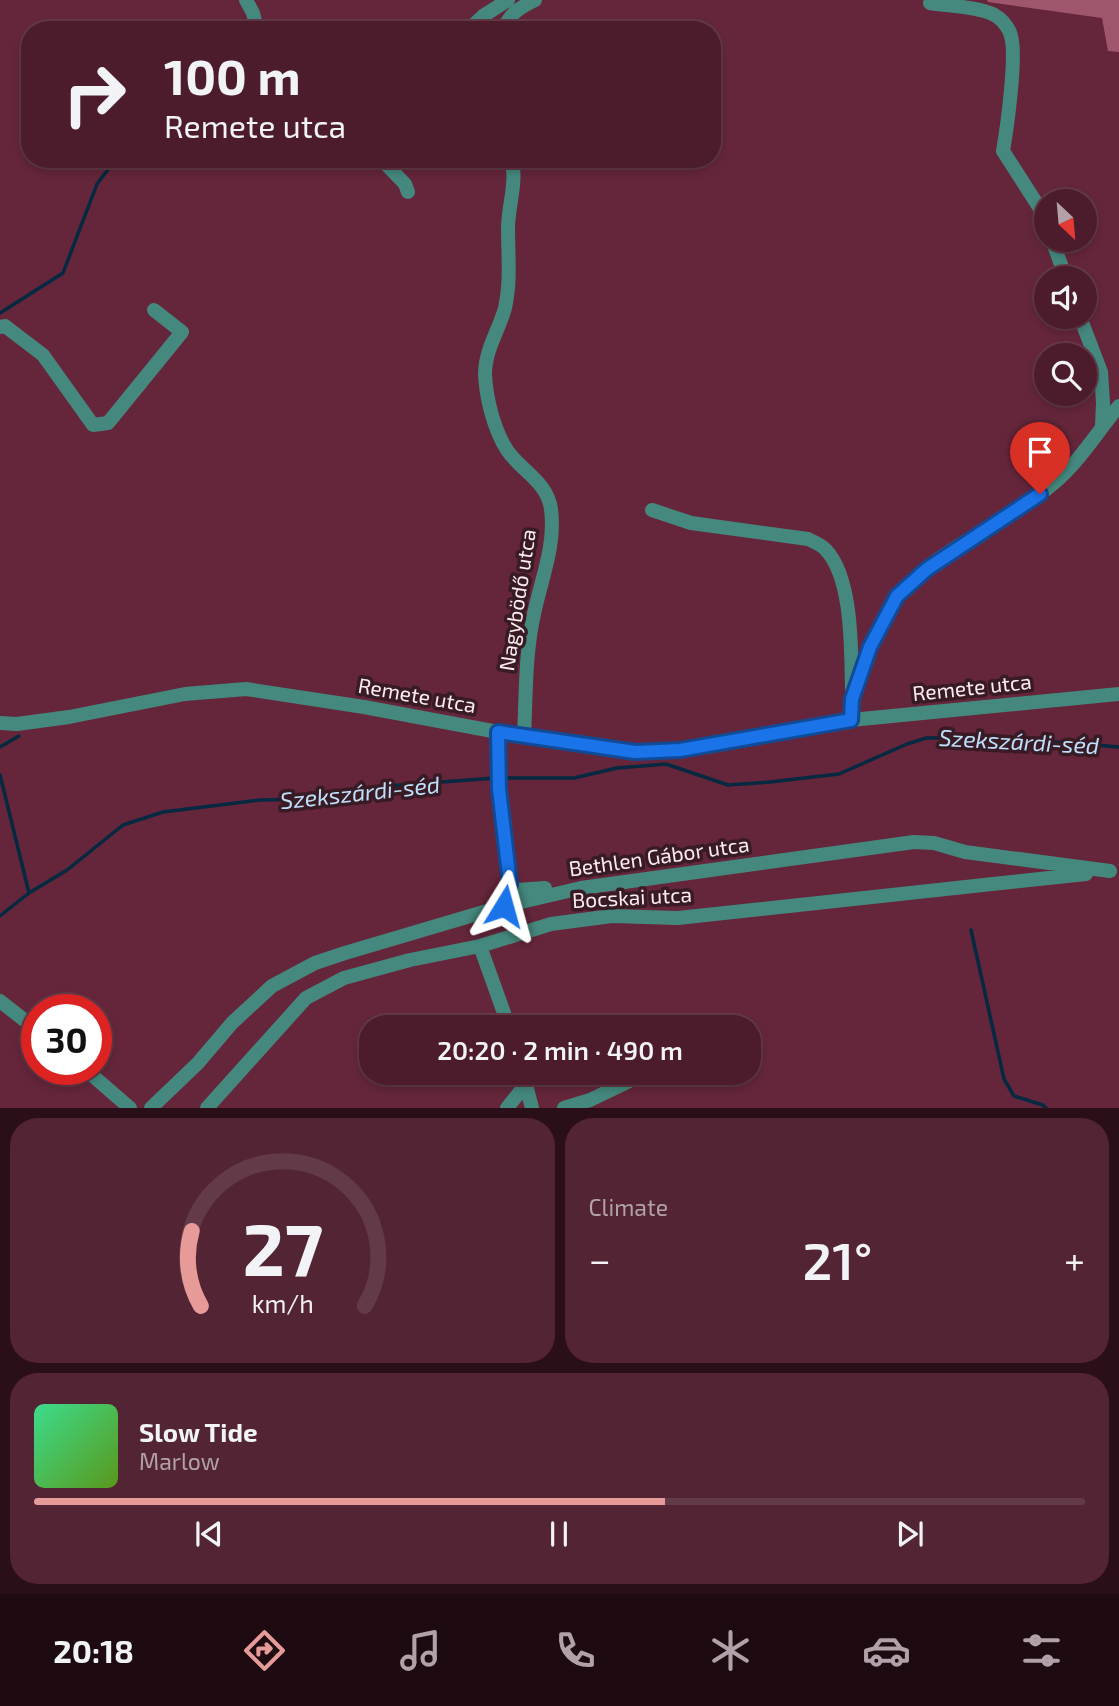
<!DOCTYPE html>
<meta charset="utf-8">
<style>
body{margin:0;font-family:"Exo 2",sans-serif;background:#532534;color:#f1f3f6;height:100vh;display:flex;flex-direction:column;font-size:26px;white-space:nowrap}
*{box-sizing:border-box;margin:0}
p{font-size:23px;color:#b2a1a9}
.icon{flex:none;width:38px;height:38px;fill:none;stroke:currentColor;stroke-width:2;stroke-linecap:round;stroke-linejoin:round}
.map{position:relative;height:1108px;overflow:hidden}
.panel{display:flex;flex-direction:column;gap:10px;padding:10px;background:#2a0f18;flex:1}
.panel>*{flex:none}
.guide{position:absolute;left:21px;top:21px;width:700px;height:147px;border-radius:28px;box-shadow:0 4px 10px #0003,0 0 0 2px #633a48;background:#4c1c2c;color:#f1f3f6;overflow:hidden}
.needle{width:46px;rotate:154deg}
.tools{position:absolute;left:1034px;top:189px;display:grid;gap:14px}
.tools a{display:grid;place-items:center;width:63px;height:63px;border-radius:50%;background:#4c1c2c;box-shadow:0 4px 10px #0003,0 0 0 2px #633a48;font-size:35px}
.speed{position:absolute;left:21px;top:994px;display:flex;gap:14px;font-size:35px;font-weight:700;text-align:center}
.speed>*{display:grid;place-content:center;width:91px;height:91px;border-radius:50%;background:#4c1c2c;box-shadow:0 4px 10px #0003,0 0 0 2px #633a48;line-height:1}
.speed .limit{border:10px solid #d22;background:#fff;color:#111}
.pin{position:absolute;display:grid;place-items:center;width:60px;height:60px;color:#fff;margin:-72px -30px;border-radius:50% 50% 50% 0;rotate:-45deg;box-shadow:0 0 7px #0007}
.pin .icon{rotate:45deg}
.me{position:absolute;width:77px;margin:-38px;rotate:8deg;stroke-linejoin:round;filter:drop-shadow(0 0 5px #0008)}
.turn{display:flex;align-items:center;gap:24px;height:147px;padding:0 28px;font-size:32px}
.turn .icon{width:91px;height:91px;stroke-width:2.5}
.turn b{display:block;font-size:49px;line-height:60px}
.big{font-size:52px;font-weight:600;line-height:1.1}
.panel .widget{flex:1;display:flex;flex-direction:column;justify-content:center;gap:10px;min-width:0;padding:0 24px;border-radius:28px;background:#532534}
.panel .dial{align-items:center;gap:0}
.dial svg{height:182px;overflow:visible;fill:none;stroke:#633a48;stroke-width:7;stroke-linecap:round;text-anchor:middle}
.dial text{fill:#f1f3f6;stroke:none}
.song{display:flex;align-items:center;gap:21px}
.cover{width:84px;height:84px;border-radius:10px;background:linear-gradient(135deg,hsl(150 70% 55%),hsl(90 70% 35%))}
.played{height:7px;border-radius:4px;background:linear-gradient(90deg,#e69b98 60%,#633a48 60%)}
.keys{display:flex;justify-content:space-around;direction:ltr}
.heat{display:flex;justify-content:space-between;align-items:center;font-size:38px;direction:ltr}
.panel .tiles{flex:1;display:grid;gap:10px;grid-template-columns:1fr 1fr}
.widget:last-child{grid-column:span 2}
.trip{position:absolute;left:359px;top:1015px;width:402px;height:70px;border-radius:28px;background:#4c1c2c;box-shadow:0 4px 10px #0003,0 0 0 2px #633a48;font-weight:600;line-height:70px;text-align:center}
.dock{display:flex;height:112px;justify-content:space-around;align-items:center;background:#1e0b12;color:#b2a1a9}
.dock .icon{width:49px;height:49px}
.dock .on{color:#e69b98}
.dock b{font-size:32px;color:#f1f3f6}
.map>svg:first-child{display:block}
.forest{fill:#9f566c}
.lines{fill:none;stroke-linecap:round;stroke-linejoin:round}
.stream{stroke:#042941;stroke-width:3.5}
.minor{stroke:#45897e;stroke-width:14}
.route-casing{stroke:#114b97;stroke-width:18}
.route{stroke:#1a73e8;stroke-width:12}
.labels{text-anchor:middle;stroke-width:7;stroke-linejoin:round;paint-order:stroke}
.street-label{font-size:21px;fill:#fcecef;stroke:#381b24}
.water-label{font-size:23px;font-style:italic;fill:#bee0fb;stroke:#381b24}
</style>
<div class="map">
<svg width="1119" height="1108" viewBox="0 0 1119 1108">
<rect width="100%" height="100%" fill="#65263b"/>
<path class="forest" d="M987 0H1119V52L1108 51 1102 18 988 2Z"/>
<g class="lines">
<path class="stream" d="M0 313 63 273 97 184 116 159
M0 747 19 736
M0 775 29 893
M504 778H574L617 768 666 764 728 785 770 782 839 774 907 744 926 738H1007L1119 747
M0 916 29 893 67 870 123 825 163 812 260 800 309 799 387 786 496 778
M971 930 1004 1079 1014 1096 1043 1105 1046 1108"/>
<path class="minor" d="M246 0 253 13 257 30
M930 3C948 6 986 7 999 18 1004 22 1010 30 1011 36 1017 56 1007 128 1003 151L1039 207 1046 224
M468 30 483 16 508 0
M503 30C510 13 519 8 535 0
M381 159 405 184 408 192
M511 159C518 180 508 206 508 228 508 256 511 281 505 308 499 330 485 350 485 374 486 398 494 430 507 450 521 471 547 481 551 509 556 548 540 581 533 619 525 657 526 697 524 736
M1052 240 1066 278
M1080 317 1101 372 1103 403 1102 426
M0 327 5 326 43 355 93 425 108 423 182 332 154 310
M652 510 691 523 808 539C814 542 822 545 826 550 853 579 851 651 852 688
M851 720C852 698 859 679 866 658 873 640 885 610 897 596 937 548 1006 524 1054 483 1080 461 1097 432 1119 406
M0 723 17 724 69 717 185 694 246 689 364 707 498 732 635 752 680 750 851 720 1119 694
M498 732 499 789 510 884 505 894 504 906
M510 884 517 890 545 888
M480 946 509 1027
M0 1001 37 1030
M85 1069 130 1108
M523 1073 532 1108
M151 1108 198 1063 232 1023 272 986 315 963 345 953 504 906 581 888 914 842 934 843 965 852 1110 871
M207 1108 306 998 344 978 410 960 480 946 551 924 612 916 678 918 1086 874
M507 1108 526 1084
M564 1108 590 1100 642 1075"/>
</g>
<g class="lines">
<g class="route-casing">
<path id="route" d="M504 906 505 894 510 884 499 789 498 732 635 752 680 750 851 720 852 699 870 647 897 596 927 569 1040 494"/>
</g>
<use href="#route" class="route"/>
</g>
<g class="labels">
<g class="street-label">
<text transform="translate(518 600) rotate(-81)" y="7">Nagybödő utca</text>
<text transform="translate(972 688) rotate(-6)" y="7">Remete utca</text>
<text transform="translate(417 696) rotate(10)" y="7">Remete utca</text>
<text transform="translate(659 857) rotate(-8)" y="7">Bethlen Gábor utca</text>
<text transform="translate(632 898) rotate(-3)" y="7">Bocskai utca</text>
</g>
<g class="water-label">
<text transform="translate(1019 742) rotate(3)" y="8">Szekszárdi-séd</text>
<text transform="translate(360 793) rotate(-6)" y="8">Szekszárdi-séd</text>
</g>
</g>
</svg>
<div class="tools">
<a><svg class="needle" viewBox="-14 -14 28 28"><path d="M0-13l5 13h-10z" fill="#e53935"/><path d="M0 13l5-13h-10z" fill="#b2a1a9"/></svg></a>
<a><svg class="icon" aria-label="sound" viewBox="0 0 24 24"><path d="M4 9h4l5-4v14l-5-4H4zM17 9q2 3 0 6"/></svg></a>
<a><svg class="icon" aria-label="search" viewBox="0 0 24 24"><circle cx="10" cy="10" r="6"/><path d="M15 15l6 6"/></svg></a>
</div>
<div class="speed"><div class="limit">30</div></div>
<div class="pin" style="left:1040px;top:494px;background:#d93025"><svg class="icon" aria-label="arrive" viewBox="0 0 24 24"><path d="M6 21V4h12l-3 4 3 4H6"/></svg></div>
<svg class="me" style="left:504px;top:906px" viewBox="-20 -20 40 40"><path d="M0-17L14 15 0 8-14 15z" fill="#1a73e8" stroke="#fff" stroke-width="4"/></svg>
<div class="trip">20:20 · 2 min · 490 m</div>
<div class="guide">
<div class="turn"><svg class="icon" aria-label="right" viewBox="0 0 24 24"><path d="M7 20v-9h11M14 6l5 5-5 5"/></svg><div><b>100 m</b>Remete utca</div></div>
</div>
</div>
<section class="panel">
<div class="tiles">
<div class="widget dial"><svg viewBox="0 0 100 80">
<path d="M14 69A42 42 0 1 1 86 69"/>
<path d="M14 69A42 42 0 0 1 10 36" stroke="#e69b98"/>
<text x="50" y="56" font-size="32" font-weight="700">27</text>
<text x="50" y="72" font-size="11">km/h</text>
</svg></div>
<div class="widget"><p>Climate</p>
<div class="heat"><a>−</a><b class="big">21°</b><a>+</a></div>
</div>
<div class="widget">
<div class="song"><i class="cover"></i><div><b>Slow Tide</b><p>Marlow</p></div></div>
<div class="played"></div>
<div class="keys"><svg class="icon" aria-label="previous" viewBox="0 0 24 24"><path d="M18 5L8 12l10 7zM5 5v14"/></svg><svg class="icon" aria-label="pause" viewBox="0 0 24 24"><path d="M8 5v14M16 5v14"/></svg><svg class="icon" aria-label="next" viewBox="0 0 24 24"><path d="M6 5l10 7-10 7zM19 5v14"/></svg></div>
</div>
</div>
</section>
<nav class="dock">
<b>20:18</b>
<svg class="icon on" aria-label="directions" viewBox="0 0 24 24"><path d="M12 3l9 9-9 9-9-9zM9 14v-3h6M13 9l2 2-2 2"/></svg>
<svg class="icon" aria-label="music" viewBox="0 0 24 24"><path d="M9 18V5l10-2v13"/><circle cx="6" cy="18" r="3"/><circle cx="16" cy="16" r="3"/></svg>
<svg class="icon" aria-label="phone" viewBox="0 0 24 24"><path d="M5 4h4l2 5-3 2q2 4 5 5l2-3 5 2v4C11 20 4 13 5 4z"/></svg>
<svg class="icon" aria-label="climate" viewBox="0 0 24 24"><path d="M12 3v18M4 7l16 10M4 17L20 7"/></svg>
<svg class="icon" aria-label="car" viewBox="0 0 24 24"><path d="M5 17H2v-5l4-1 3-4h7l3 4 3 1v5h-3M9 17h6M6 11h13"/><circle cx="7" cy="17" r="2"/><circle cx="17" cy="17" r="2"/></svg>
<svg class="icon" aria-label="filters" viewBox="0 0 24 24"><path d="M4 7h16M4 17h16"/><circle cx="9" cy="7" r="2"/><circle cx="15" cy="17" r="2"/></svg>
</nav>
